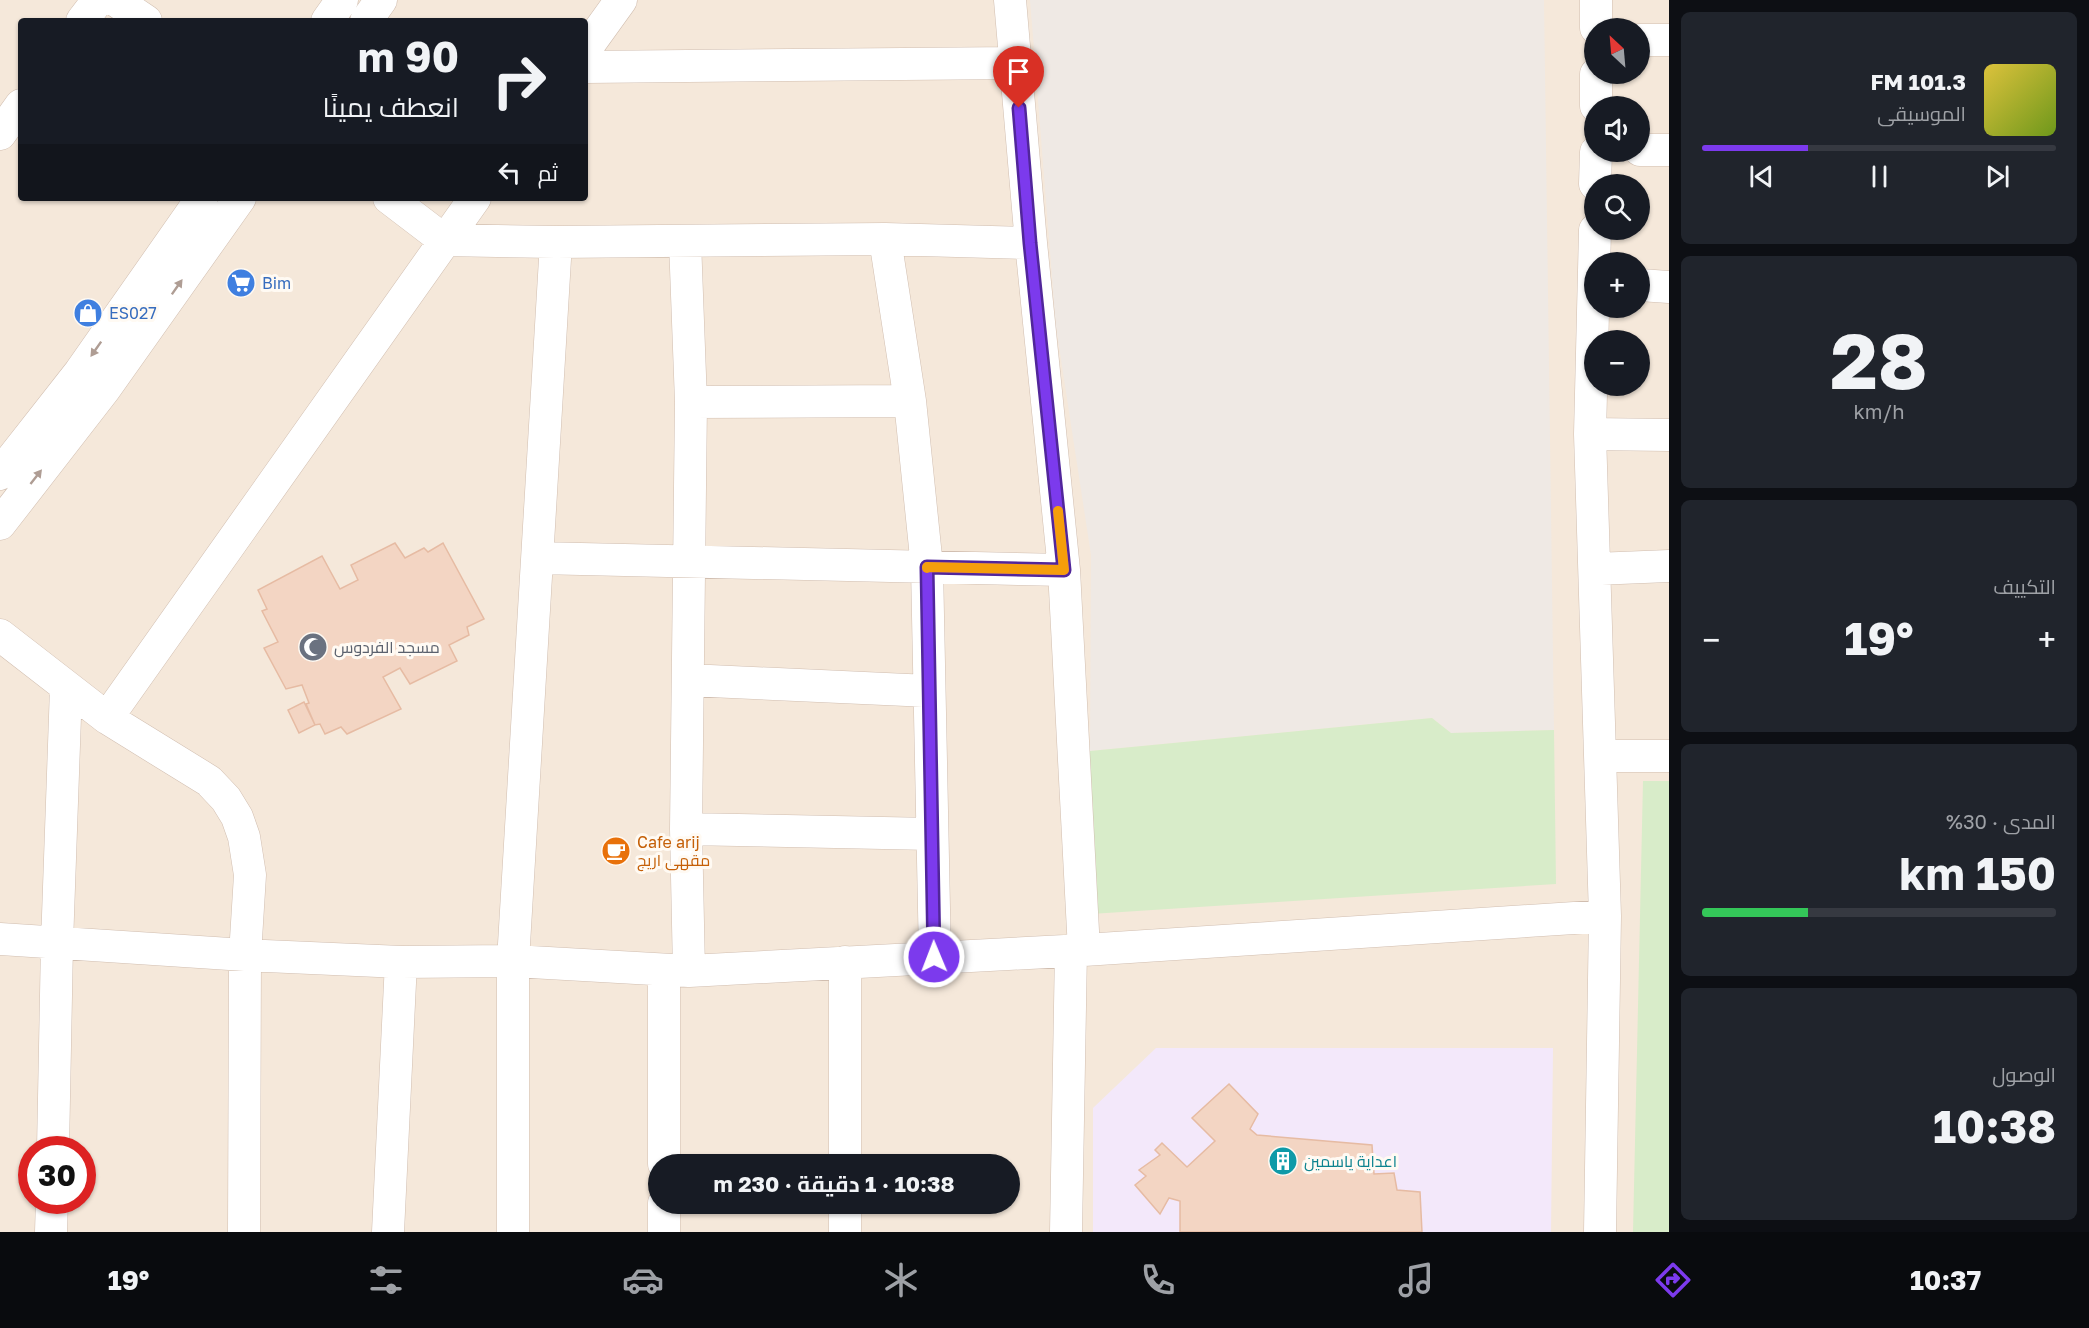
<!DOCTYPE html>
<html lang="ar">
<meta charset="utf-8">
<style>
body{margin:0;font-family:"Golos Text",Cairo,sans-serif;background:#20242c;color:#f1f3f6;direction:rtl;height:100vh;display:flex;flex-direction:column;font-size:22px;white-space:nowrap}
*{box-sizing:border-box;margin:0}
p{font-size:20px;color:#9ea1a6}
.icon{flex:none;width:33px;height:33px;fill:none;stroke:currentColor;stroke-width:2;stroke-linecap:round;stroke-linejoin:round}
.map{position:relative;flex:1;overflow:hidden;direction:ltr}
.side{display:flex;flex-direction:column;gap:12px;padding:12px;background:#0d0f14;width:420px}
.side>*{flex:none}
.hud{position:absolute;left:18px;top:18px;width:570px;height:183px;border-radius:6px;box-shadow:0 2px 4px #0004;direction:rtl;background:#171b24;color:#f1f3f6;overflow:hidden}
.needle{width:39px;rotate:334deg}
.fabs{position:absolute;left:1584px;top:18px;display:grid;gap:12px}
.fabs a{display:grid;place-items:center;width:66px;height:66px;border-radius:50%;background:#171b24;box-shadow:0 2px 4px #0004;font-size:30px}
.speed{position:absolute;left:18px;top:1136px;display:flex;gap:12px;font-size:30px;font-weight:700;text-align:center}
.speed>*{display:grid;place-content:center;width:78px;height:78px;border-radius:50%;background:#171b24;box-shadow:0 2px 4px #0004;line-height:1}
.speed .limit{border:9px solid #d22;background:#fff;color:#111}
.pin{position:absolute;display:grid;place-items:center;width:51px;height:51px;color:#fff;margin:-62px -26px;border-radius:50% 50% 50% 0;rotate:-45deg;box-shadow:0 0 6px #0007}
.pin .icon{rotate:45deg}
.me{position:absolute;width:66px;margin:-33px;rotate:359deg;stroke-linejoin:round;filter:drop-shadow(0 0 4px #0008)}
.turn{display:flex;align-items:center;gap:21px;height:126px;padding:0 30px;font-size:27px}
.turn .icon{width:78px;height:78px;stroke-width:2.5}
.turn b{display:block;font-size:42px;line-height:51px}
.then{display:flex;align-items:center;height:57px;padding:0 30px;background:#0003;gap:12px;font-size:22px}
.big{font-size:45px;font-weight:700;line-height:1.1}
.side .tile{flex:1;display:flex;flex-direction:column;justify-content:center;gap:9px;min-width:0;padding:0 21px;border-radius:9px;background:#20242c}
.side .dial{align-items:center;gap:0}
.dial b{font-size:78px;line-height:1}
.song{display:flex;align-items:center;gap:18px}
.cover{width:72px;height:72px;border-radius:9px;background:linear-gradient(135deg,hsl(50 70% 55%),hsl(80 70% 35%))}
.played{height:6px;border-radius:3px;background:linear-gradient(90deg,#7c3aed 30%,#363941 30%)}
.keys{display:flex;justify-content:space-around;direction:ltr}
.heat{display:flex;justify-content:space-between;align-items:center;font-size:33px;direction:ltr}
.charge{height:9px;border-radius:4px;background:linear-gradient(90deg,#34c759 30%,#363941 0)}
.trip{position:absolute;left:648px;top:1154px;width:372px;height:60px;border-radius:30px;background:#171b24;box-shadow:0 2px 4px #0004;font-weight:700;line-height:60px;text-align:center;direction:rtl}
.tab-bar{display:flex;height:96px;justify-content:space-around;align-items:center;background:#090b0e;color:#9ea1a6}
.tab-bar .icon{width:42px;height:42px}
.tab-bar .on{color:#7c3aed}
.tab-bar b{font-size:27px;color:#f1f3f6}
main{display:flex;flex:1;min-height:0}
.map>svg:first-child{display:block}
.residential{fill:#f5e8da;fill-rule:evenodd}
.industrial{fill:#efe9e4}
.education{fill:#f3e8fa}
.green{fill:#d8ecc9}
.building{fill:#f3d5c3;stroke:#e6bba3;stroke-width:1.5}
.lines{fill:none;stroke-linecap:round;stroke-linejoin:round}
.minor-casing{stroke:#d1beb0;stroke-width:33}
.minor{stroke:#fff;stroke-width:32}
.oneway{fill:#af9d94}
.route-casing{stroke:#51269a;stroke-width:15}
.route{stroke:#7c3aed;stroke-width:10}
.slow{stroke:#f59e0b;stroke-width:10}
.labels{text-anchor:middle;stroke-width:6;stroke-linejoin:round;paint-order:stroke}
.shop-label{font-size:16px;fill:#366cbe;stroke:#fffaf3;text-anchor:start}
.worship-label{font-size:16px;fill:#5b616d;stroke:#fffaf3;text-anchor:start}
.food-label{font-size:16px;fill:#c56008;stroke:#fffaf3;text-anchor:start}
.culture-label{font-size:16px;fill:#0d838f;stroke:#fffaf3;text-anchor:start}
</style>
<main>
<section class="side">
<div class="tile">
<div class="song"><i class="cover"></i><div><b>101.3 FM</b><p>الموسيقى</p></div></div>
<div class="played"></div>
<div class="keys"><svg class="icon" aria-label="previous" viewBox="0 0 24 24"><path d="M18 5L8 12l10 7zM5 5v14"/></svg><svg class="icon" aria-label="pause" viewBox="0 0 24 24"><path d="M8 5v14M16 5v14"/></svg><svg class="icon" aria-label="next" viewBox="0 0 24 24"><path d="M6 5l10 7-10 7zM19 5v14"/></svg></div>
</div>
<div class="tile dial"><b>28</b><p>km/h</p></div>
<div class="tile"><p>التكييف</p>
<div class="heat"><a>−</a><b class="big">19°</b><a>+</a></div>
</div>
<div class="tile"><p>المدى · 30%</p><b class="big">150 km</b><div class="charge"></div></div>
<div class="tile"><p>الوصول</p><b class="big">10:38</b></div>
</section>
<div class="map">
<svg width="1669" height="1232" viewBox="0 0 1669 1232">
<rect width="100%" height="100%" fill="#fdf6ec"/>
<path class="residential" d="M0 0H1669V1232H0ZM21 21H585V198H21ZM1594 28H1640V74H1594ZM1594 106H1640V152H1594ZM1594 184H1640V230H1594ZM1594 262H1640V308H1594ZM1594 340H1640V386H1594ZM32 1149H82V1200H32ZM658 1164H1010V1203H658Z"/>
<path class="industrial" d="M1030 0H1544L1554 730 1451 733 1432 718 1090 751 1091 555 1056 327Z"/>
<path class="education" d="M1156 1048H1553L1551 1232H1093V1108Z"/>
<path class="green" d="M1432 718 1451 733 1554 730 1556 884 1091 914 1090 751Z
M1643 781H1669V1232H1633Z"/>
<path class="building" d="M395 543 405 558 424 548 428 552 443 543 484 619 467 627 469 635 449 645 457 661 410 684 400 668 383 677 401 709 347 734 341 727 325 734 320 724 315 725 306 704 309 703 302 685 286 689 264 648 278 642 262 611 267 609 258 590 322 556 340 589 358 580 351 565Z
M304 702 315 725 299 733 288 710Z
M1229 1084 1258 1114 1250 1129 1257 1135 1372 1145 1374 1174 1394 1173 1397 1190 1420 1192 1422 1232H1180V1201L1169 1198 1160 1214 1135 1185 1146 1176 1139 1170 1160 1155 1155 1150 1162 1143 1187 1167 1215 1141 1192 1118Z"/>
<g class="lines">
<g class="minor-casing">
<path id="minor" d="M115 0 146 21
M1010 0 1031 243 1064 570 1084 950
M82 21 98 0
M327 21 342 0
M366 21 381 0
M1596 28V0
M1640 40H1669
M585 50 621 0
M585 67 1015 63
M1596 106V74
M0 134 21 105
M1640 150H1669
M1595 184 1596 152
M389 198 444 240 556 242 885 239 1031 243
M1595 230 1590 434 1605 916 1600 1232
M685 241 691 402 686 829 689 971
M1640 285 1669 287
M910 401 927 567 935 957
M691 402 910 401 885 239
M1590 434 1669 435
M0 474 80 372 202 198
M0 524 104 390 240 198
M538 558 1064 570
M1595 569 1669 566
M0 635 107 718 475 198
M688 680 929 691
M107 718 209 781 226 799 237 817 244 837 250 875 245 955 244 1232
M1601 756H1669
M686 829 932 834
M0 939 245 955 401 962 513 961 689 971 1084 950 1605 916
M664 970V1164
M53 1149 57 944 66 688
M845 1164V962
M664 1203V1232
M51 1232 52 1200
M388 1232 401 962
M513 1232V961L556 242
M845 1232V1203
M1066 1232 1071 950"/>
</g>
<use href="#minor" class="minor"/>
</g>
<defs><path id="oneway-solid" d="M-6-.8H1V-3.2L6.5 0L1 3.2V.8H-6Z" transform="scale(1.5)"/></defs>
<g class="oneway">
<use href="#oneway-solid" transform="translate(177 287) rotate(-55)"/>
<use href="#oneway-solid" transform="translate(96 349) rotate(125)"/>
<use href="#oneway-solid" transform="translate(36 477) rotate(-52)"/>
</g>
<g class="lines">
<g class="route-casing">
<path id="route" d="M934 957 927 567 1064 570 1030 243 1019 108"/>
</g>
<use href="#route" class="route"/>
<path class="slow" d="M927 568V567L1064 570 1058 511"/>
</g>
<defs>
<g id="supermarket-disc" transform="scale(1.5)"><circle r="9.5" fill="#3f7fe0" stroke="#fffaf3"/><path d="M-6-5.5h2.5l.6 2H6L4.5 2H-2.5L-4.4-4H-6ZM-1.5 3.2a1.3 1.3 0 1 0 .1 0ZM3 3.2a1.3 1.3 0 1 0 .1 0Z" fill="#fff"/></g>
<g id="shop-disc" transform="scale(1.5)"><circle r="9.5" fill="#3f7fe0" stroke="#fffaf3"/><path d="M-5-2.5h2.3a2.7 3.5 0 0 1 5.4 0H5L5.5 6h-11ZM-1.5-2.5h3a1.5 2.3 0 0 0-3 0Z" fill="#fff"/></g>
<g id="mosque-disc" transform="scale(1.5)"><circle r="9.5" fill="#6b7280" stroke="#fffaf3"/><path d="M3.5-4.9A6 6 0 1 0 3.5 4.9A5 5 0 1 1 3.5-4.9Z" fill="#fff"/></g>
<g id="cafe-disc" transform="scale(1.5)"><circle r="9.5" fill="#e8710a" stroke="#fffaf3"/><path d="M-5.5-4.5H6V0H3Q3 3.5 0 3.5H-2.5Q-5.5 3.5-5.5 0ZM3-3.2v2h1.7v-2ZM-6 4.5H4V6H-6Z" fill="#fff"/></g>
<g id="building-disc" transform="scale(1.5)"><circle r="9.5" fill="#0f9aa8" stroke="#fffaf3"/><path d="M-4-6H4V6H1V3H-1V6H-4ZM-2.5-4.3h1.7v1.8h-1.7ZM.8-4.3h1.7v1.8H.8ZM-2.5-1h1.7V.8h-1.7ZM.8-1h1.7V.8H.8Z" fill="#fff"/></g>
</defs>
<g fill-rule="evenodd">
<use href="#supermarket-disc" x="241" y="283"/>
<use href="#shop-disc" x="88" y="313"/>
<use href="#mosque-disc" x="313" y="647"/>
<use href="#cafe-disc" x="616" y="851"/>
<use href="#building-disc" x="1283" y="1161"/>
</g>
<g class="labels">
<g class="shop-label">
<text x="262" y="289">Bim</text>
<text x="109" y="319">ES027</text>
</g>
<g class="worship-label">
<text x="334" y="653">مسجد الفردوس</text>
</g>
<g class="food-label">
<text x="637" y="848">Cafe arij<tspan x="637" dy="18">مقهى اريج</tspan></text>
</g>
<g class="culture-label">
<text x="1304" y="1167">اعداية ياسمين</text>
</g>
</g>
</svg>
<div class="fabs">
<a><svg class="needle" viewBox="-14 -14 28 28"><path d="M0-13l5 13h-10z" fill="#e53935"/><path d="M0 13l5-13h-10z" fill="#9ea1a6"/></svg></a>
<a><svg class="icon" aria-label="sound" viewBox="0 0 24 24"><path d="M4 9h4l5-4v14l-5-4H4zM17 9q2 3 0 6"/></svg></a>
<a><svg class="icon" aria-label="search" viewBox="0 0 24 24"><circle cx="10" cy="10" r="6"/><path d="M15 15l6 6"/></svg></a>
<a>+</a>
<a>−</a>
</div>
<div class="speed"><div class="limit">30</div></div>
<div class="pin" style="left:1019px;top:108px;background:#d93025"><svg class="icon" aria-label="arrive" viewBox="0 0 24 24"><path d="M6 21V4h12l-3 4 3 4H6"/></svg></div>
<svg class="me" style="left:934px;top:957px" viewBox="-20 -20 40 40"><circle r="17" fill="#7c3aed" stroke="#fff" stroke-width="3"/><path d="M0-11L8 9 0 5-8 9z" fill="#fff"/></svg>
<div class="trip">10:38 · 1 دقيقة · 230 m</div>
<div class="hud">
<div class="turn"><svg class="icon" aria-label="right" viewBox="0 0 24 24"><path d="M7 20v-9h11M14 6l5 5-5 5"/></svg><div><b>90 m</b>انعطف يمينًا</div></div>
<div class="then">ثم<svg class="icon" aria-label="left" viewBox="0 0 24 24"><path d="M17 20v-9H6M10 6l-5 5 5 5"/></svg></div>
</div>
</div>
</main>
<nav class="tab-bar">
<b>10:37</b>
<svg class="icon on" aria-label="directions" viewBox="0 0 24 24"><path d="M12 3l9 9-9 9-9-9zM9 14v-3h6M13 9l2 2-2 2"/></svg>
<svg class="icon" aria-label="music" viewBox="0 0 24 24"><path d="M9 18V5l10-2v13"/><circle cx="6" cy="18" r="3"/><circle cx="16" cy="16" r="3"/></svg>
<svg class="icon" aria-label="phone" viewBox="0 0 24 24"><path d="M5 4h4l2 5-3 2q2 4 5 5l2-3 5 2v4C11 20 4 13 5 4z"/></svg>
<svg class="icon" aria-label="climate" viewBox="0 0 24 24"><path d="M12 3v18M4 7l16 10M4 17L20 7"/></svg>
<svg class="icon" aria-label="car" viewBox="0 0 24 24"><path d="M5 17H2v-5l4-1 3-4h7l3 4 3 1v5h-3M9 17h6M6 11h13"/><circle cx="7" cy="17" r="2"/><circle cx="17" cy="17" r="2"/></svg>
<svg class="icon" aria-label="filters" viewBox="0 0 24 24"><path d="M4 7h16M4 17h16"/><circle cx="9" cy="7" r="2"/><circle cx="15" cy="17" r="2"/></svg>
<b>19°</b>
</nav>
